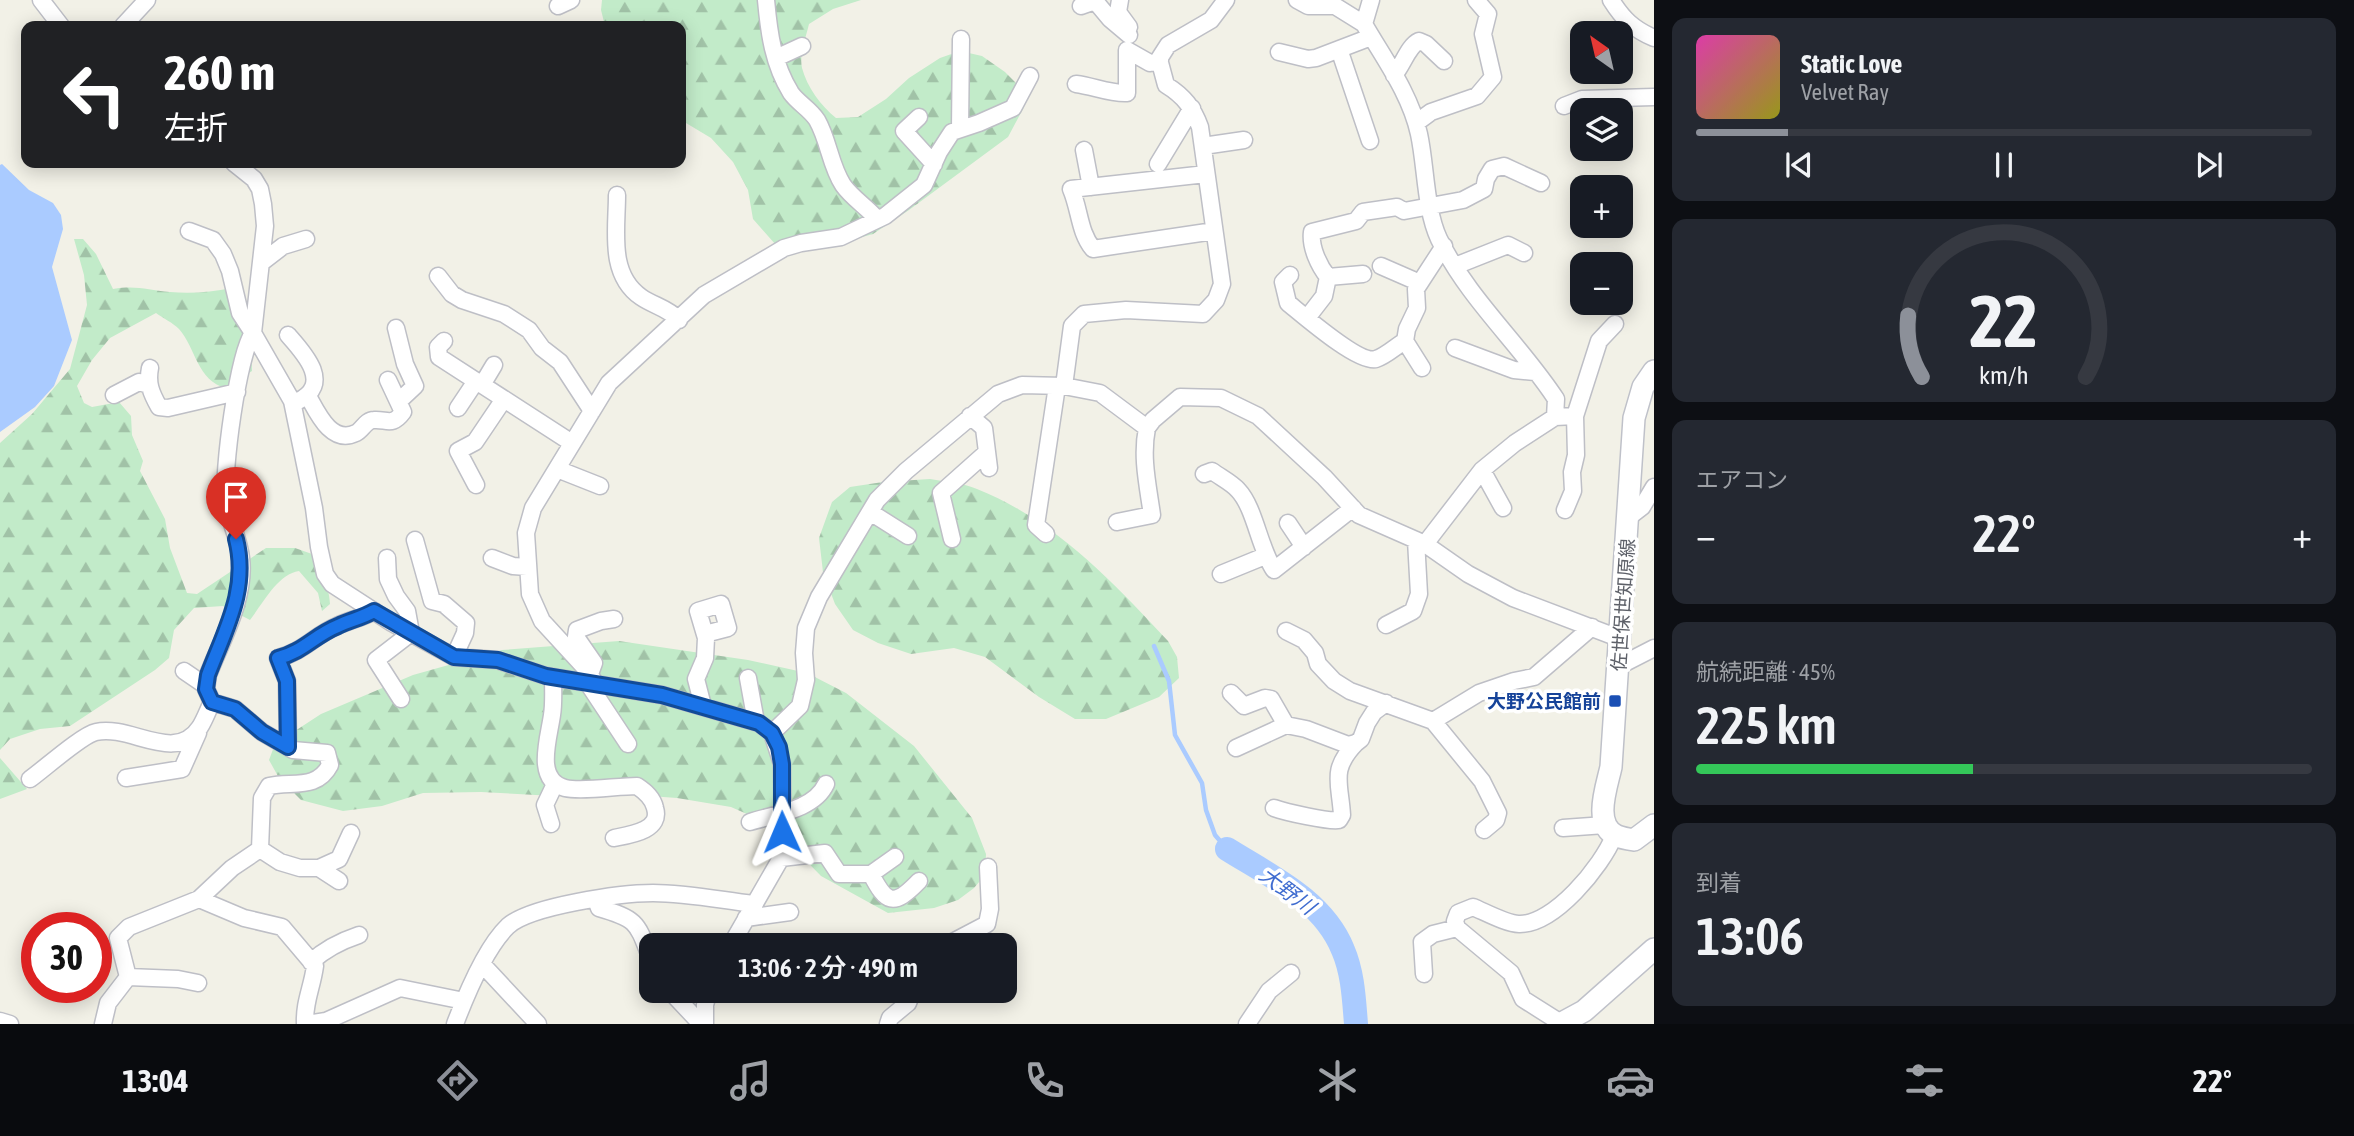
<!DOCTYPE html>
<html lang="ja">
<meta charset="utf-8">
<style>
body{margin:0;font-family:"Asap Condensed","Noto Sans JP",sans-serif;background:#242831;color:#f1f3f6;height:100vh;display:flex;flex-direction:column;font-size:26px;white-space:nowrap}
*{box-sizing:border-box;margin:0}
p{font-size:23px;color:#9ea1a6}
.icon{flex:none;width:38px;height:38px;fill:none;stroke:currentColor;stroke-width:2;stroke-linecap:round;stroke-linejoin:round}
.map{position:relative;flex:1;overflow:hidden}
.details{display:flex;flex-direction:column;gap:18px;padding:18px;background:#0d0f14;width:700px}
.details>*{flex:none}
.banner{position:absolute;left:21px;top:21px;width:665px;height:147px;border-radius:14px;box-shadow:0 4px 18px #0003;background:#202124;color:#fff;overflow:hidden}
.needle{width:46px;rotate:326deg}
.fabs{position:absolute;left:1570px;top:21px;display:grid;gap:14px}
.fabs a{display:grid;place-items:center;width:63px;height:63px;border-radius:14px;background:#171b24;box-shadow:0 4px 18px #0003;font-size:35px}
.speed{position:absolute;left:21px;top:912px;display:flex;gap:14px;font-size:35px;font-weight:700;text-align:center}
.speed>*{display:grid;place-content:center;width:91px;height:91px;border-radius:50%;background:#171b24;box-shadow:0 4px 18px #0003;line-height:1}
.speed .limit{border:10px solid #d22;background:#fff;color:#111}
.pin{position:absolute;display:grid;place-items:center;width:60px;height:60px;color:#fff;margin:-72px -30px;border-radius:50% 50% 50% 0;rotate:-45deg;box-shadow:0 0 7px #0007}
.pin .icon{rotate:45deg}
.me{position:absolute;width:77px;margin:-38px;rotate:359deg;stroke-linejoin:round;filter:drop-shadow(0 0 5px #0008)}
.turn{display:flex;align-items:center;gap:24px;height:147px;padding:0 28px;font-size:32px}
.turn .icon{width:91px;height:91px;stroke-width:2.5}
.turn b{display:block;font-size:49px;line-height:60px}
.big{font-size:52px;font-weight:600;line-height:1.1}
.details .tile{flex:1;display:flex;flex-direction:column;justify-content:center;gap:10px;min-width:0;padding:0 24px;border-radius:14px;background:#242831}
.details .dial{align-items:center;gap:0}
.dial svg{height:182px;overflow:visible;fill:none;stroke:#363941;stroke-width:7;stroke-linecap:round;text-anchor:middle}
.dial text{fill:#f1f3f6;stroke:none}
.song{display:flex;align-items:center;gap:21px}
.cover{width:84px;height:84px;border-radius:10px;background:linear-gradient(135deg,hsl(320 70% 55%),hsl(60 70% 35%))}
.played{height:7px;border-radius:4px;background:linear-gradient(90deg,#8c9099 15%,#363941 15%)}
.keys{display:flex;justify-content:space-around;direction:ltr}
.heat{display:flex;justify-content:space-between;align-items:center;font-size:38px;direction:ltr}
.charge{height:10px;border-radius:5px;background:linear-gradient(90deg,#34c759 45%,#363941 0)}
.trip{position:absolute;left:639px;top:933px;width:378px;height:70px;border-radius:14px;background:#171b24;box-shadow:0 4px 18px #0003;font-weight:600;line-height:70px;text-align:center}
.menu{display:flex;height:112px;justify-content:space-around;align-items:center;background:#090b0e;color:#9ea1a6}
.menu .icon{width:49px;height:49px}
.menu .active{color:#8c9099}
.menu b{font-size:32px;color:#f1f3f6}
main{display:flex;flex:1;min-height:0}
.map>svg:first-child{display:block}
.forest{fill:url(#forest-firs)}
.water{fill:#aacbff}
.lines{fill:none;stroke-linecap:round;stroke-linejoin:round}
.stream{stroke:#aacbff;stroke-width:4.5}
.river{stroke:#aacbff;stroke-width:24}
.minor-casing{stroke:#bebfc6;stroke-width:19}
.secondary-casing{stroke:#bfc1c9;stroke-width:24}
.minor{stroke:#fff;stroke-width:16}
.secondary{stroke:#fff;stroke-width:21}
.route-casing{stroke:#114b97;stroke-width:18}
.route{stroke:#1a73e8;stroke-width:12}
.transit-dot{fill:#1a4fb4;stroke:#fff;stroke-width:2.5}
.labels{text-anchor:middle;stroke-width:7;stroke-linejoin:round;paint-order:stroke}
.street-label{font-size:19px;fill:#5e6169;stroke:#fff}
.transit-label{font-size:19px;font-weight:bold;fill:#164399;stroke:#fff;text-anchor:end}
.water-label{font-size:21px;font-style:italic;fill:#3f6cd0;stroke:#fff}
</style>
<main>
<div class="map">
<svg width="1654" height="1024" viewBox="0 0 1654 1024">
<defs>
<pattern id="forest-firs" width="22" height="20" patternUnits="userSpaceOnUse" patternTransform="scale(1.75)"><rect width="22" height="20" fill="#c2ebc9"/><path d="M5 1l3.5 6h-7zM16 11l3.5 6h-7z" fill="#a1c2a7"/></pattern>
</defs>
<rect width="100%" height="100%" fill="#f2f1e7"/>
<path class="forest" d="M602 0H861L833 9 809 24C806 37 799 55 802 68 807 87 821 106 836 118L858 117 886 99 909 78 940 58 960 51 982 56 1005 72 1020 87 1024 107 1008 137 909 210 873 234 834 245H776L753 219 748 190 733 162 711 138 681 120V26H605L601 10Z
M74 239H83L96 254 113 289C136 285 148 290 170 292 192 294 211 292 232 288L251 343 252 371 226 388C197 381 196 348 179 329 173 323 163 318 156 313L110 338 92 360 77 386 84 403 92 407 119 402 131 416 132 435 143 461 140 471 165 519 170 548 187 593 197 594 266 548H295L312 554C319 574 329 582 330 604L322 611 318 593 299 571C278 574 263 603 250 620L223 606 194 608 174 630 169 658 155 670 70 726 40 729 10 739 0 750V443L32 414 70 369 87 305 84 275Z
M930 479C946 482 963 483 977 489 1055 520 1112 581 1168 641L1177 657 1179 678 1159 697 1106 719H1075L1039 697 985 657 954 648 911 654 878 643 853 630 835 604 823 572 819 538 832 502 850 487 883 482Z
M619 641 748 660 807 673 846 693 914 746 972 818 986 854 985 875 974 888 958 900 934 908 888 913 821 876 770 824 731 807 677 798 622 794 554 796 481 792 423 793 382 806 343 811 301 800 279 778 269 760 275 744 321 714 413 675 502 650Z
M0 758 27 789 0 799Z"/>
<path class="water" d="M2 164 29 190 53 203 61 215 63 229 52 267 72 340 54 386 35 407 0 432V165Z"/>
<g class="lines">
<path class="stream" d="M1154 646 1169 681 1175 735 1202 783 1206 810 1215 835 1227 849"/>
<path class="river" d="M1227 849C1270 876 1323 900 1343 950 1353 973 1354 1000 1356 1024"/>
<g class="minor-casing">
<path id="minor" d="M41 0 61 26
M766 0C769 33 773 64 791 93 798 103 810 109 817 120 829 141 830 165 843 185 852 198 867 207 877 219
M1120 0 1118 12 1129 27
M1297 0 1308 6H1335L1364 24
M1371 0 1364 24C1384 59 1410 93 1419 134 1426 166 1425 209 1439 239 1469 300 1520 344 1556 399L1555 417 1515 443 1482 470 1425 544
M1611 0C1623 19 1633 29 1654 38
M558 6 571 0
M1081 6 1095 1 1110 19 1129 35
M123 26 147 0
M1339 49 1370 141
M1279 52 1308 59 1316 58 1371 37
M776 58 802 46
M1394 75C1403 65 1408 46 1419 41L1426 44 1444 61
M1076 84C1093 86 1110 94 1127 93V50L1150 63 1160 61
M1564 106 1582 99 1654 97
M919 117 904 131 934 164
M1416 123 1431 112 1477 96 1493 77 1483 34 1488 14 1476 0
M960 129 961 39
M1203 146 1244 140
M1084 150 1091 187
M234 163 254 179 260 189 263 204 265 226 253 333 292 401 314 508 319 547 325 574 332 584 392 623 454 657 497 660 546 676 662 695 759 723 772 733 782 764 783 850 781 858 731 945
M1158 164 1192 108
M1206 174 1071 189C1080 210 1079 232 1093 249L1214 231
M617 195C617 230 608 274 641 297 654 306 668 308 679 320
M189 231 213 240 223 254 230 271 240 313 253 333C238 355 222 473 226 501 229 520 239 539 241 558 246 598 222 639 208 675L206 689 212 702 235 709 262 732 293 750 327 753 330 765C317 790 293 781 269 786L262 798 260 849
M261 263 283 246 306 239
M1381 266 1420 283
M1455 266 1508 245 1524 253
M1290 275 1283 282 1288 303C1303 315 1359 364 1376 359 1386 356 1396 346 1405 341
M438 276 452 294 462 300 504 314 529 330 542 348 560 362 592 411
M1328 277C1319 266 1310 247 1312 232L1356 221 1363 212 1397 207 1404 211 1463 200 1484 189 1486 179 1492 169 1504 166 1541 183
M1307 318 1324 296 1328 277 1363 274
M396 328 405 364 415 386 399 401
M288 335C304 353 333 384 298 401
M444 341 438 347 439 357 572 443
M1455 348 1514 370 1535 372
M150 368C147 383 151 393 159 407L168 408 237 392
M1422 368 1405 341 1407 329 1417 308 1416 289 1444 246
M482 385 494 365
M1064 386 1072 326 1084 314 1126 310 1203 314 1216 300 1222 284 1200 127C1193 108 1184 96 1166 85L1159 59 1168 45 1211 20 1226 0
M114 395 139 382 149 385
M308 396C317 412 331 445 356 433 362 430 366 420 374 420 387 419 392 427 403 412L388 380
M458 408 476 381
M970 416 984 428 989 468
M1555 417 1575 416 1599 341 1615 324
M557 469 600 486
M1482 470 1503 508
M1204 474 1212 471C1220 477 1232 483 1238 490 1255 508 1259 547 1274 570L1353 508
M476 485 458 451 475 442 504 399
M1565 510 1573 491 1572 472 1576 455 1575 416
M870 512 908 536
M1629 517 1642 507 1654 487
M1117 522 1152 515C1148 486 1141 457 1147 428
M1288 523 1304 547
M1046 534 1036 525 1057 386
M952 539 941 493 987 452
M415 540 432 601 444 604 466 623 465 633 454 657
M387 558 388 579 396 596 407 611 411 633 376 660 401 699
M492 558 513 566 527 567
M1221 574 1265 556
M1386 625 1413 611 1419 594 1416 540
M1286 631 1304 640 1315 653 1318 664 1334 681 1350 691 1433 721 1482 781 1498 813 1496 820 1484 830
M1619 666 1654 648
M184 671 206 686
M590 674 594 663 576 637 577 630 601 621 614 619
M553 677C553 689 554 703 552 715 549 738 534 780 565 788 582 792 617 786 637 786 646 792 653 798 655 808 662 831 629 835 614 838
M748 678 756 722
M587 682 628 744
M595 683 587 670 542 621 530 594 526 533 533 508 609 383 704 295 784 248 801 243 841 237 885 216 924 185 939 152 952 132 979 123 1013 108 1030 76
M1231 693 1244 706 1265 698 1271 699 1286 725
M703 706 696 679 705 658 706 638 698 611 721 604 728 628 705 634
M1433 721 1479 693 1514 681 1534 677 1592 627
M772 733 800 706 806 680 804 653 806 628 819 597 877 500 906 471 998 394 1022 385 1064 386 1100 393 1147 428 1153 420 1180 397 1221 398 1258 416 1324 477 1359 515 1425 544 1468 574 1513 598 1621 639
M288 747 287 681 278 658C303 652 315 635 337 626 350 620 362 618 374 611
M1236 748 1286 725 1306 729 1348 745 1356 743 1361 739 1367 723 1374 712 1386 703
M126 778 182 769 198 733
M30 779C44 769 82 735 96 732 131 724 175 765 200 727 205 719 208 710 212 702
M1274 808C1285 812 1329 822 1339 820L1342 815C1340 782 1330 770 1356 743
M750 822C775 814 814 810 826 784
M551 824 545 805 555 784
M1563 828 1605 825
M781 858 825 853 839 874H871L895 857
M319 868 339 881
M871 874C886 903 893 908 919 881
M596 900 599 908C638 919 637 923 651 959
M746 918 790 912
M947 945 987 924 990 909 988 867
M311 962C325 949 341 941 359 935
M482 964 538 1024
M1424 974 1422 942 1433 934 1457 928
M198 983 178 979 128 977 118 938 129 927 199 899
M669 990 701 1024
M0 1021 10 1024
M1561 1023 1523 999 1511 973 1457 928 1455 921 1458 913 1473 907C1485 912 1507 924 1519 924 1554 925 1602 866 1614 836
M103 1024 108 1003 128 977
M305 1024C304 1002 312 988 315 966L282 927 244 918 199 899 232 868 260 849 280 862 300 868H319L339 859 351 833
M307 1024 326 1021 400 988 464 1001
M455 1024C466 995 486 947 508 926 530 906 621 893 653 893 686 893 720 900 753 904
M705 1024V1005L709 990
M888 1024 890 1018 908 1003 913 990
M1247 1024 1269 991 1291 973"/>
</g>
<g class="secondary-casing">
<path id="secondary" d="M1654 371 1643 387 1634 418 1611 767C1607 786 1592 825 1617 836 1622 838 1628 839 1634 840L1654 825
M1560 1024 1584 1011 1654 949"/>
</g>
<use href="#minor" class="minor"/>
<use href="#secondary" class="secondary"/>
</g>
<g class="lines">
<g class="route-casing">
<path id="route" d="M236 539C249 589 225 630 208 675L206 689 212 702 235 709 262 732 288 747 287 681 278 658C303 652 315 635 338 626 350 620 362 618 374 611L454 657 498 660 546 676 662 695 759 723 772 733 779 747 782 764V832"/>
</g>
<use href="#route" class="route"/>
</g>
<rect class="transit-dot" x="1608" y="694" width="14" height="14" rx="3.5"/>
<g class="labels">
<g class="street-label">
<text transform="translate(1623 605) rotate(-86)" y="7">佐世保世知原線</text>
</g>
<g class="transit-label">
<text x="1601" y="708">大野公民館前</text>
</g>
<g class="water-label">
<text transform="translate(1287 891) rotate(37)" y="7">大野川</text>
</g>
</g>
</svg>
<div class="fabs">
<a><svg class="needle" viewBox="-14 -14 28 28"><path d="M0-13l5 13h-10z" fill="#e53935"/><path d="M0 13l5-13h-10z" fill="#9ea1a6"/></svg></a>
<a><svg class="icon" aria-label="layers" viewBox="0 0 24 24"><path d="M12 4l9 5-9 5-9-5zM3 14l9 5 9-5"/></svg></a>
<a>+</a>
<a>−</a>
</div>
<div class="speed"><div class="limit">30</div></div>
<div class="pin" style="left:236px;top:539px;background:#d93025"><svg class="icon" aria-label="arrive" viewBox="0 0 24 24"><path d="M6 21V4h12l-3 4 3 4H6"/></svg></div>
<svg class="me" style="left:782px;top:832px" viewBox="-20 -20 40 40"><path d="M0-17L14 15 0 8-14 15z" fill="#1a73e8" stroke="#fff" stroke-width="4"/></svg>
<div class="trip">13:06 · 2 分 · 490 m</div>
<div class="banner">
<div class="turn"><svg class="icon" aria-label="left" viewBox="0 0 24 24"><path d="M17 20v-9H6M10 6l-5 5 5 5"/></svg><div><b>260 m</b>左折</div></div>
</div>
</div>
<section class="details">
<div class="tile">
<div class="song"><i class="cover"></i><div><b>Static Love</b><p>Velvet Ray</p></div></div>
<div class="played"></div>
<div class="keys"><svg class="icon" aria-label="previous" viewBox="0 0 24 24"><path d="M18 5L8 12l10 7zM5 5v14"/></svg><svg class="icon" aria-label="pause" viewBox="0 0 24 24"><path d="M8 5v14M16 5v14"/></svg><svg class="icon" aria-label="next" viewBox="0 0 24 24"><path d="M6 5l10 7-10 7zM19 5v14"/></svg></div>
</div>
<div class="tile dial"><svg viewBox="0 0 100 80">
<path d="M14 69A42 42 0 1 1 86 69"/>
<path d="M14 69A42 42 0 0 1 8 42" stroke="#8c9099"/>
<text x="50" y="56" font-size="32" font-weight="700">22</text>
<text x="50" y="72" font-size="11">km/h</text>
</svg></div>
<div class="tile"><p>エアコン</p>
<div class="heat"><a>−</a><b class="big">22°</b><a>+</a></div>
</div>
<div class="tile"><p>航続距離 · 45%</p><b class="big">225 km</b><div class="charge"></div></div>
<div class="tile"><p>到着</p><b class="big">13:06</b></div>
</section>
</main>
<nav class="menu">
<b>13:04</b>
<svg class="icon active" aria-label="directions" viewBox="0 0 24 24"><path d="M12 3l9 9-9 9-9-9zM9 14v-3h6M13 9l2 2-2 2"/></svg>
<svg class="icon" aria-label="music" viewBox="0 0 24 24"><path d="M9 18V5l10-2v13"/><circle cx="6" cy="18" r="3"/><circle cx="16" cy="16" r="3"/></svg>
<svg class="icon" aria-label="phone" viewBox="0 0 24 24"><path d="M5 4h4l2 5-3 2q2 4 5 5l2-3 5 2v4C11 20 4 13 5 4z"/></svg>
<svg class="icon" aria-label="climate" viewBox="0 0 24 24"><path d="M12 3v18M4 7l16 10M4 17L20 7"/></svg>
<svg class="icon" aria-label="car" viewBox="0 0 24 24"><path d="M5 17H2v-5l4-1 3-4h7l3 4 3 1v5h-3M9 17h6M6 11h13"/><circle cx="7" cy="17" r="2"/><circle cx="17" cy="17" r="2"/></svg>
<svg class="icon" aria-label="filters" viewBox="0 0 24 24"><path d="M4 7h16M4 17h16"/><circle cx="9" cy="7" r="2"/><circle cx="15" cy="17" r="2"/></svg>
<b>22°</b>
</nav>
